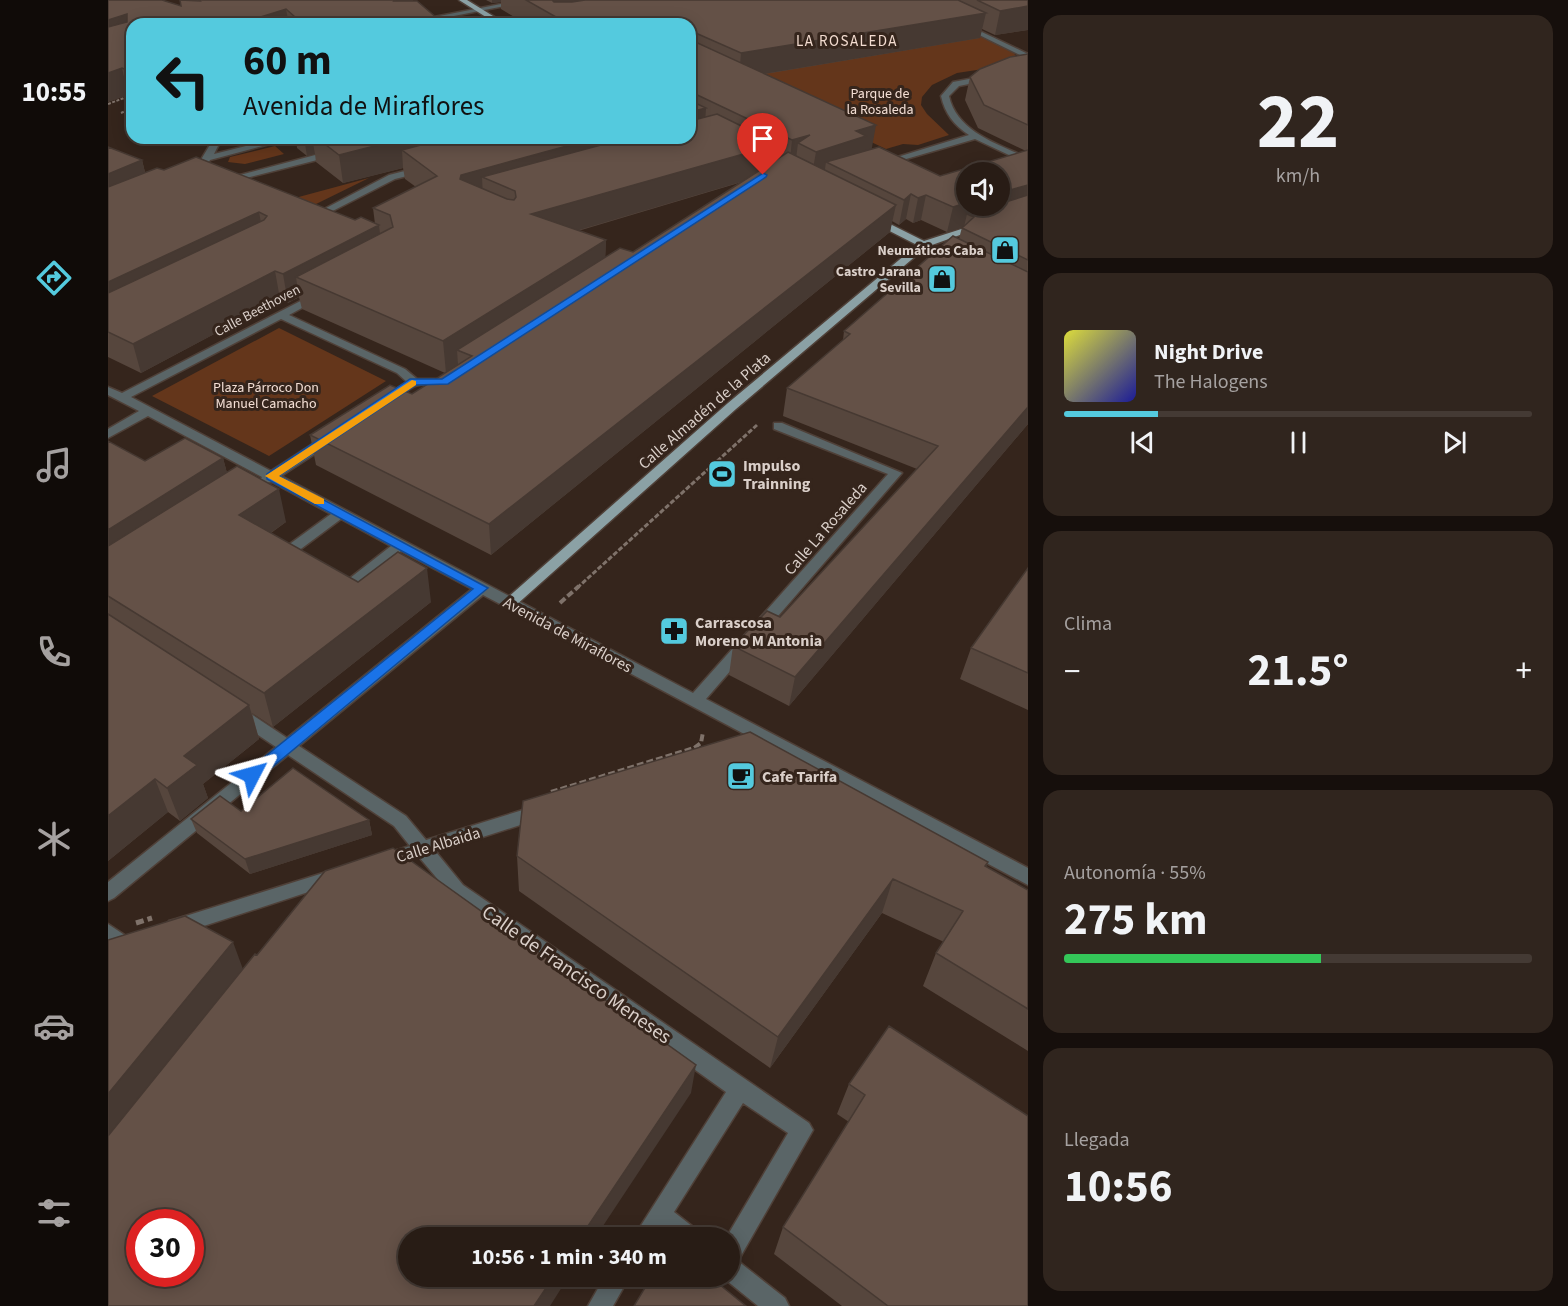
<!DOCTYPE html>
<html lang="es">
<meta charset="utf-8">
<style>
body{margin:0;font-family:"Source Sans 3",sans-serif;background:#30251e;color:#f1f3f6;height:100vh;display:flex;flex-direction:column;font-size:22px;white-space:nowrap}
*{box-sizing:border-box;margin:0}
p{font-size:20px;color:#a5a1a0}
.icon{flex:none;width:33px;height:33px;fill:none;stroke:currentColor;stroke-width:2;stroke-linecap:round;stroke-linejoin:round}
.map{position:relative;flex:1;overflow:hidden}
.sheet{display:flex;flex-direction:column;gap:15px;padding:15px;background:#160f0c;width:540px}
.sheet>*{flex:none}
.banner{position:absolute;left:18px;top:18px;width:570px;height:126px;border-radius:18px;box-shadow:0 3px 15px #0003,0 0 0 2px #443a34;background:#54cade;color:#111;overflow:hidden}
.controls{position:absolute;left:848px;top:162px;display:grid;gap:12px}
.controls a{display:grid;place-items:center;width:54px;height:54px;border-radius:50%;background:#281c15;box-shadow:0 3px 15px #0003,0 0 0 2px #443a34;font-size:30px}
.speed{position:absolute;left:18px;top:1209px;display:flex;gap:12px;font-size:30px;font-weight:700;text-align:center}
.speed>*{display:grid;place-content:center;width:78px;height:78px;border-radius:50%;background:#281c15;box-shadow:0 3px 15px #0003,0 0 0 2px #443a34;line-height:1}
.speed .limit{border:9px solid #d22;background:#fff;color:#111}
.pin{position:absolute;display:grid;place-items:center;width:51px;height:51px;color:#fff;margin:-62px -26px;border-radius:50% 50% 50% 0;rotate:-45deg;box-shadow:0 0 6px #0007}
.pin .icon{rotate:45deg}
.me{position:absolute;width:66px;margin:-33px;rotate:51deg;stroke-linejoin:round;filter:drop-shadow(0 0 4px #0008)}
.turn{display:flex;align-items:center;gap:21px;height:126px;padding:0 18px;font-size:27px}
.turn .icon{width:78px;height:78px;stroke-width:2.5}
.turn b{display:block;font-size:42px;line-height:51px}
.big{font-size:45px;font-weight:700;line-height:1.1}
.sheet .tile{flex:1;display:flex;flex-direction:column;justify-content:center;gap:9px;min-width:0;padding:0 21px;border-radius:18px;background:#30251e}
.sheet .dial{align-items:center;gap:0}
.dial b{font-size:78px;line-height:1}
.song{display:flex;align-items:center;gap:18px}
.cover{width:72px;height:72px;border-radius:9px;background:linear-gradient(135deg,hsl(60 70% 55%),hsl(240 70% 35%))}
.played{height:6px;border-radius:3px;background:linear-gradient(90deg,#54cade 20%,#443a34 20%)}
.keys{display:flex;justify-content:space-around;direction:ltr}
.heat{display:flex;justify-content:space-between;align-items:center;font-size:33px;direction:ltr}
.charge{height:9px;border-radius:4px;background:linear-gradient(90deg,#34c759 55%,#443a34 0)}
.trip{position:absolute;left:290px;top:1227px;width:342px;height:60px;border-radius:30px;background:#281c15;box-shadow:0 3px 15px #0003,0 0 0 2px #443a34;font-weight:700;line-height:60px;text-align:center}
main{display:flex;flex:1;min-height:0}
.tabs{display:flex;flex-direction:column;width:108px;justify-content:space-around;align-items:center;background:#100b08;color:#a5a1a0}
.tabs .icon{width:42px;height:42px}
.tabs .active{color:#54cade}
.tabs b{font-size:27px;color:#f1f3f6}
.map>svg:first-child{display:block}
.green{fill:#64361b}
.lines{fill:none;stroke-linecap:round;stroke-linejoin:round}
.minor-casing{stroke:#4f4038;stroke-width:3}
.major-casing{stroke:#4f4038;stroke-width:3}
.path-far3{stroke:#7f726a;stroke-width:2;stroke-dasharray:3 1.5;stroke-linecap:butt}
.path-far2{stroke:#7f726a;stroke-width:3;stroke-dasharray:5 2;stroke-linecap:butt}
.path-far1{stroke:#7f726a;stroke-width:4;stroke-dasharray:7 3;stroke-linecap:butt}
.path{stroke:#7f726a;stroke-width:5;stroke-dasharray:8 4;stroke-linecap:butt}
.minor{fill:#5a6567;fill-rule:evenodd}
.major{fill:#8ba1a5;fill-rule:evenodd}
.wall{fill:#56463d;fill-rule:evenodd}
.shaded-wall{fill:#463932}
.building{fill:#645147;stroke:#463932;stroke-width:1.5;fill-rule:evenodd}
.route{fill:#1a73e8;stroke:#114b97;stroke-width:1.5}
.slow{fill:#f59e0b}
.labels{text-anchor:middle;stroke-width:6;stroke-linejoin:round;paint-order:stroke}
.far-park-label{font-size:14px;fill:#f4dfd5;stroke:#35251c}
.far-poi-label{font-size:14px;font-weight:bold;fill:#dacfc9;stroke:#35251c;text-anchor:end}
.far-street-label{font-size:14px;fill:#dacfc9;stroke:#35251c}
.far-neighbourhood-label{font-size:15px;letter-spacing:1.5px;fill:#f3dcd0;stroke:#35251c}
.street-label{font-size:16px;fill:#dacfc9;stroke:#35251c}
.poi-label{font-size:16px;font-weight:bold;fill:#dacfc9;stroke:#35251c;text-anchor:start}
.near-street-label{font-size:20px;fill:#dacfc9;stroke:#35251c}
</style>
<main>
<nav class="tabs">
<b>10:55</b>
<svg class="icon active" aria-label="directions" viewBox="0 0 24 24"><path d="M12 3l9 9-9 9-9-9zM9 14v-3h6M13 9l2 2-2 2"/></svg>
<svg class="icon" aria-label="music" viewBox="0 0 24 24"><path d="M9 18V5l10-2v13"/><circle cx="6" cy="18" r="3"/><circle cx="16" cy="16" r="3"/></svg>
<svg class="icon" aria-label="phone" viewBox="0 0 24 24"><path d="M5 4h4l2 5-3 2q2 4 5 5l2-3 5 2v4C11 20 4 13 5 4z"/></svg>
<svg class="icon" aria-label="climate" viewBox="0 0 24 24"><path d="M12 3v18M4 7l16 10M4 17L20 7"/></svg>
<svg class="icon" aria-label="car" viewBox="0 0 24 24"><path d="M5 17H2v-5l4-1 3-4h7l3 4 3 1v5h-3M9 17h6M6 11h13"/><circle cx="7" cy="17" r="2"/><circle cx="17" cy="17" r="2"/></svg>
<svg class="icon" aria-label="filters" viewBox="0 0 24 24"><path d="M4 7h16M4 17h16"/><circle cx="9" cy="7" r="2"/><circle cx="15" cy="17" r="2"/></svg>
</nav>
<div class="map">
<svg width="920" height="1306" viewBox="0 0 920 1306">
<rect width="100%" height="100%" fill="#35251c"/>
<path class="green" d="M641 0H799L905 52 908 56 895 66 849 73 824 85 814 97 813 105 819 114 841 135 810 145 795 144 778 149 582 57V24H513Z
M167 146 176 154 137 164 120 162 122 157Z
M261 178 206 205 187 198Z
M171 328 278 381 161 456 44 396Z"/>
<g class="lines">
<g class="minor-casing">
<path id="minor" d="M414 0H428L305 24H290Z
M853 24H857L920 54V59L853 26Z
M920 68V72L851 86 841 96C849 132 890 144 920 158V164L867 139 774 166 770 163 861 135C846 125 837 114 833 96L845 82Z
M106 138H114L106 154 170 138H184L102 160 99 165H93L94 158Z
M226 150 230 153 229 155 118 183 113 180Z
M316 166 320 169 319 171 287 179 207 220 199 218 281 175Z
M210 292 214 293V297L181 315 297 369 309 379H334L343 375 349 378C336 391 322 380 307 386 296 391 287 406 274 404V398L299 382 289 373 173 319 23 397 163 471 217 436H225V442L173 476 585 693 780 474 666 429V423H674L794 473 598 699 920 868V885L375 595 191 746 298 816 318 840 431 805 437 807 440 812 437 817 328 852 355 885 701 1123 705 1130 701 1137 630 1261 677 1298 681 1306H650L613 1276H621V1238H618L680 1133 635 1103 566 1212 589 1230 592 1238H562L554 1231 549 1238H525L618 1092 343 895 311 857 276 868 270 866 267 861 270 856 302 846 286 826 180 755 6 898 0 901V882L168 747 125 718 123 714 125 710H137L179 738 364 589 293 551 238 595H228L226 592 228 589 283 546 233 519 178 560H168L166 557 168 554 223 514 164 482 153 483 152 480 154 477 40 416 0 438V429L31 411 0 395V387L14 393Z
M228 869 234 871 237 876 234 881 68 935 61 933 59 927 61 921 68 919Z
M0 924 21 938 23 944 21 950 14 952 0 943Z
M497 1276H522L505 1306H480Z"/>
</g>
<g class="major-casing">
<path id="major" d="M351 0H359L398 24H389Z
M762 217H768L816 241 869 224 877 226 824 245 828 249 826 251 816 249 628 409 407 606H397L395 603 397 600 620 403 809 245 762 221Z"/>
</g>
<path class="path-far3" d="M0 104 24 95
M13 113 24 108"/>
<path class="path-far2" d="M469 588 649 425"/>
<path class="path-far1" d="M452 603 471 586
M443 792 586 748 593 743 595 732"/>
<path class="path" d="M28 923 44 918"/>
<use href="#minor" class="minor"/>
<use href="#major" class="major"/>
</g>
<path class="wall" d="M0 0 73 6 72 0H304L336 24H24V96L20 95 0 102Z
M378 0H920V30L887 35 874 29 872 38 657 74 764 149 832 176 918 151 870 128 857 100 862 77 920 54V424L681 706 621 675 625 646 672 617 809 469 675 416 679 388 735 340 736 331 851 239 854 227 839 232 813 220 805 223 798 219 791 225 784 221 782 232 383 555 208 465 202 435 304 394 337 373 194 309 191 297 180 303 172 299 33 373 0 357V147L34 160 37 172 56 170 247 220 267 224 265 208 308 187 297 179 295 168 235 183 208 162 207 154 199 156 189 148 188 138H582L418 24 393 9V2L384 3ZM661 159 666 161 661 164ZM634 182 525 252 497 257 498 240 470 231Z
M0 441 37 461 115 458 119 473 178 522 163 533 250 582 323 602 165 727 144 713 151 739 95 784 100 798 72 821 60 812 0 861Z
M920 568V710L852 679 863 648Z
M133 811 261 820 264 835 142 874 89 833 83 819Z
M409 856 880 862 878 867 920 890V1051L815 986 828 953 836 942 774 913 662 1068 411 891Z
M741 1084 920 1116V1306H734L666 1254 675 1227 741 1122 729 1114Z"/>
<path class="shaded-wall" d="M287 0H304L305 7 290 22Z
M384 0H393V2L384 3Z
M444 0H585L448 17Z
M920 6V30L887 35 892 11Z
M178 9 181 24H130Z
M878 13 872 38 631 78 633 53Z
M19 14 24 34 0 47V20Z
M14 68 20 95 0 102V73Z
M598 108 596 136 374 177 375 198 352 179 353 175 488 138H582V112Z
M768 125 763 153 718 162 716 176 703 180 708 152 748 131Z
M702 135 690 143 687 167 681 169 684 140Z
M196 138H204L207 154 199 156Z
M298 138H411L294 150 295 168 235 183 231 155Z
M664 141 660 169 636 181 424 244 423 214Z
M34 160 41 189 0 193V174Z
M920 185V208L866 217 859 214 856 227 839 232 845 207 858 203V206H891V193Z
M803 194 798 219 791 225 796 200Z
M818 195 813 220 805 223 810 198Z
M788 205 782 232 383 555 381 524Z
M151 212 156 239 0 315V282Z
M271 225 274 253 188 277 191 297 180 303 175 274Z
M498 240 497 271 349 350 350 365 338 373 335 341Z
M167 271 172 299 33 373 25 344Z
M920 407V424L681 706 687 677Z
M115 458 124 492 0 571V530Z
M171 489 178 522 139 549 131 515Z
M319 568 323 602 165 727 156 693Z
M141 705 151 739 95 784 100 798 72 821 59 788 76 756Z
M47 779 60 812 0 861V816Z
M261 820 264 835 142 874 137 859Z
M785 879 774 913 662 1068 670 1037Z
M125 942 136 972 0 1141V1094Z
M588 1065 583 1093 487 1238H472Z
M446 1276H461L442 1306H426Z"/>
<path class="building" d="M0 0H54L73 6 72 0 92 1 91 0H287L286 1H309L336 24H195L178 9 130 24H24V72L14 68 0 73V27L19 22V14L0 20Z
M418 0H444L446 2H464L477 0H850L878 13 633 53 583 31V40L768 125 748 131 758 136 708 152 690 143 702 135 684 140 583 92V101L598 108 582 112V24H417L448 17Z
M869 0H920V6L892 11Z
M920 54V125L876 105 862 77 872 69 902 57Z
M609 114 664 141 639 153 423 214 498 240 335 341 188 277 285 227 282 215 265 208 329 176 294 150 339 138H488L353 175 352 179 399 199 406 200 408 197 407 191 374 177 519 138H582V121Z
M209 138H298L231 155Z
M0 147 34 160 0 174Z
M771 147 832 176 920 150V185L891 193V172H858V203L845 207 818 195 810 198 803 194 796 200 718 162Z
M680 152 788 205 381 524 202 435 282 385 304 394 364 356 349 350 512 248 525 252Z
M88 157 247 220 253 217 271 225 175 274 167 271 25 344 0 332V293L156 220 159 216 151 212 0 282V187L49 168 56 170Z
M920 195V260L854 228 866 217 859 214 885 206H891V204Z
M845 236 920 272V407L687 677 625 646 659 611 672 617 830 446 679 388 742 334 736 331Z
M77 438 115 458 0 530V441L37 461Z
M129 466 171 489 131 515 250 582 290 552 319 568 156 693 0 596V546Z
M920 568V673L863 648Z
M0 614 141 705 76 756 89 765 59 788 47 779 0 816Z
M642 732 880 862 877 866 920 890V1009L828 953 855 911 785 879 670 1037 409 856 415 801Z
M185 768 261 820 137 859 83 819 112 796 133 811Z
M285 848 588 1065 472 1238H300V1276H446L426 1306H0V1136L147 954 149 955 217 871ZM32 1222H82V1274H32Z
M77 916 125 942 0 1094V940Z
M781 1026 920 1116V1306H780L675 1227 757 1095 741 1084Z
M544 1276H601L638 1306H526Z"/>
<path class="route" d="M655 173 659 175 658 177 340 384 308 385 171 476 380 588 150 779H139L137 775 139 771 365 589 159 479V474L302 379H334Z"/>
<path class="slow" d="M304 380 308 381V385L171 476 216 499V504H207L157 476Z"/>
<defs>
<g id="shop-square" transform="scale(1.5)"><rect x="-9" y="-9" width="18" height="18" rx="4" fill="#54cade" stroke="#35251c"/><path d="M-5-2.5h2.3a2.7 3.5 0 0 1 5.4 0H5L5.5 6h-11ZM-1.5-2.5h3a1.5 2.3 0 0 0-3 0Z" fill="#111"/></g>
<g id="stadium-square" transform="scale(1.5)"><rect x="-9" y="-9" width="18" height="18" rx="4" fill="#54cade" stroke="#35251c"/><path d="M0-5a6.5 5 0 1 0 0 10a6.5 5 0 1 0 0-10ZM-3.5-1.8h7v3.6h-7Z" fill="#111"/></g>
<g id="pharmacy-square" transform="scale(1.5)"><rect x="-9" y="-9" width="18" height="18" rx="4" fill="#54cade" stroke="#35251c"/><path d="M-2-6h4v4h4v4h-4v4h-4v-4h-4v-4h4Z" fill="#111"/></g>
<g id="cafe-square" transform="scale(1.5)"><rect x="-9" y="-9" width="18" height="18" rx="4" fill="#54cade" stroke="#35251c"/><path d="M-5.5-4.5H6V0H3Q3 3.5 0 3.5H-2.5Q-5.5 3.5-5.5 0ZM3-3.2v2h1.7v-2ZM-6 4.5H4V6H-6Z" fill="#111"/></g>
</defs>
<g fill-rule="evenodd">
<use href="#shop-square" x="897" y="250"/>
<use href="#shop-square" x="834" y="279"/>
<use href="#stadium-square" x="614" y="474"/>
<use href="#pharmacy-square" x="566" y="631"/>
<use href="#cafe-square" x="633" y="776"/>
</g>
<g class="labels">
<g class="far-park-label">
<text x="772" y="98">Parque de<tspan x="772" dy="16">la Rosaleda</tspan></text>
<text x="158" y="392">Plaza Párroco Don<tspan x="158" dy="16">Manuel Camacho</tspan></text>
</g>
<g class="far-poi-label">
<text x="876" y="255">Neumáticos Caba</text>
<text x="813" y="276">Castro Jarana<tspan x="813" dy="16">Sevilla</tspan></text>
</g>
<g class="far-street-label">
<text transform="translate(149 310) rotate(-28)" y="5">Calle Beethoven</text>
</g>
<g class="far-neighbourhood-label">
<text x="739" y="46">LA ROSALEDA</text>
</g>
<g class="street-label">
<text transform="translate(596 410) rotate(-41)" y="6">Calle Almadén de la Plata</text>
<text transform="translate(717 528) rotate(-49)" y="6">Calle La Rosaleda</text>
<text transform="translate(460 634) rotate(28)" y="6">Avenida de Miraflores</text>
<text transform="translate(330 844) rotate(-17)" y="6">Calle Albaida</text>
</g>
<g class="poi-label">
<text x="635" y="471">Impulso<tspan x="635" dy="18">Trainning</tspan></text>
<text x="587" y="628">Carrascosa<tspan x="587" dy="18">Moreno M Antonia</tspan></text>
<text x="654" y="782">Cafe Tarifa</text>
</g>
<g class="near-street-label">
<text transform="translate(469 974) rotate(35)" y="7">Calle de Francisco Meneses</text>
</g>
</g>
</svg>
<div class="controls">
<a><svg class="icon" aria-label="sound" viewBox="0 0 24 24"><path d="M4 9h4l5-4v14l-5-4H4zM17 9q2 3 0 6"/></svg></a>
</div>
<div class="speed"><div class="limit">30</div></div>
<div class="pin" style="left:655px;top:175px;background:#d93025"><svg class="icon" aria-label="arrive" viewBox="0 0 24 24"><path d="M6 21V4h12l-3 4 3 4H6"/></svg></div>
<svg class="me" style="left:144px;top:775px" viewBox="-20 -20 40 40"><path d="M0-17L14 15 0 8-14 15z" fill="#1a73e8" stroke="#fff" stroke-width="4"/></svg>
<div class="trip">10:56 · 1 min · 340 m</div>
<div class="banner">
<div class="turn"><svg class="icon" aria-label="left" viewBox="0 0 24 24"><path d="M17 20v-9H6M10 6l-5 5 5 5"/></svg><div><b>60 m</b>Avenida de Miraflores</div></div>
</div>
</div>
<section class="sheet">
<div class="tile dial"><b>22</b><p>km/h</p></div>
<div class="tile">
<div class="song"><i class="cover"></i><div><b>Night Drive</b><p>The Halogens</p></div></div>
<div class="played"></div>
<div class="keys"><svg class="icon" aria-label="previous" viewBox="0 0 24 24"><path d="M18 5L8 12l10 7zM5 5v14"/></svg><svg class="icon" aria-label="pause" viewBox="0 0 24 24"><path d="M8 5v14M16 5v14"/></svg><svg class="icon" aria-label="next" viewBox="0 0 24 24"><path d="M6 5l10 7-10 7zM19 5v14"/></svg></div>
</div>
<div class="tile"><p>Clima</p>
<div class="heat"><a>−</a><b class="big">21.5°</b><a>+</a></div>
</div>
<div class="tile"><p>Autonomía · 55%</p><b class="big">275 km</b><div class="charge"></div></div>
<div class="tile"><p>Llegada</p><b class="big">10:56</b></div>
</section>
</main>
